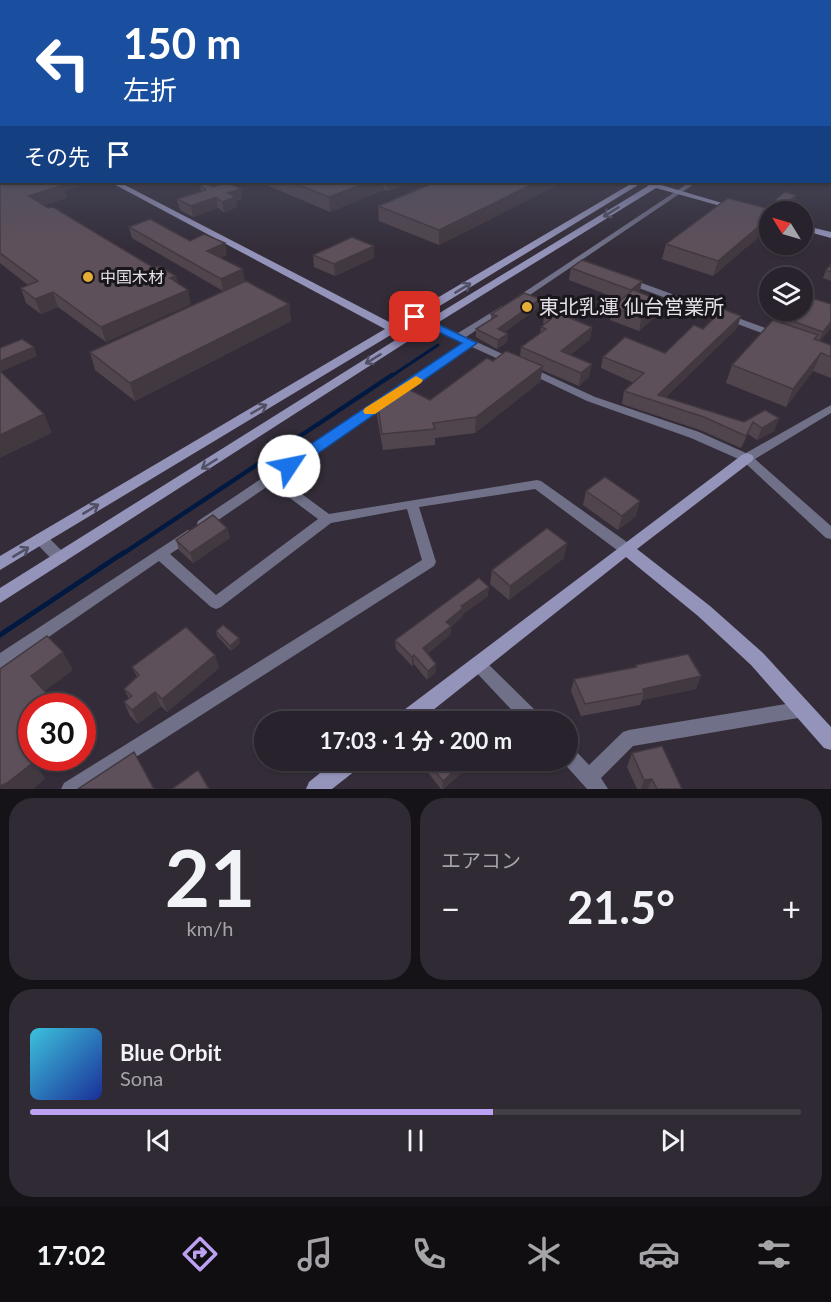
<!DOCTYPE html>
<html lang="ja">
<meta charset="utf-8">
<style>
body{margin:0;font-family:Lato,"Noto Sans JP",sans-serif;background:#2f2a33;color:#f1f3f6;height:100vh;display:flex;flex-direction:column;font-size:22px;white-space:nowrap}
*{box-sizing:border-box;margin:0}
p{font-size:20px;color:#a4a4a9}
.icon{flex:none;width:33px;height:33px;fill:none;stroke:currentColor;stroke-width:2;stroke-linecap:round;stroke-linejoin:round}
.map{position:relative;height:789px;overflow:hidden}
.sheet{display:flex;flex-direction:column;gap:9px;padding:9px;background:#151318;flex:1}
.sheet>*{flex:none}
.top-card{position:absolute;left:0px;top:0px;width:831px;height:183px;box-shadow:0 2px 4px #0004,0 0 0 2px #433f47;background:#1a4fa0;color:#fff;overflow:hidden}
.needle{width:39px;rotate:307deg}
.tools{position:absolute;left:759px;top:201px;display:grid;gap:12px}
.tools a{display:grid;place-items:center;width:54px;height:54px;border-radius:50%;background:#27222b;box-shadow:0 2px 4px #0004,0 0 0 2px #433f47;font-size:30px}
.speed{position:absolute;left:18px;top:693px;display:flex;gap:12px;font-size:30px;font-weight:700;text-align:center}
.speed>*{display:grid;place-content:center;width:78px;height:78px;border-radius:50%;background:#27222b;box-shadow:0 2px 4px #0004,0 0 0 2px #433f47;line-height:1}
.speed .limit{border:9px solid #d22;background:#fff;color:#111}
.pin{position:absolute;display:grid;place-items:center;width:51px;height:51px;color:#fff;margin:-26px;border-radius:12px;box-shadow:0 3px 9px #0006}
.me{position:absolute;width:66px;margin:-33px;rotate:56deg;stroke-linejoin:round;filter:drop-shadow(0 0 4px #0008)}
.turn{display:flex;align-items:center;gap:21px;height:126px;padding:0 24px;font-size:27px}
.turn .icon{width:78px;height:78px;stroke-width:2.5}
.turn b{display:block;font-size:42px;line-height:51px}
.then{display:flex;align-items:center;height:57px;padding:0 24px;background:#0003;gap:12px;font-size:22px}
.big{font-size:45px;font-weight:700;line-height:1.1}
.sheet .card{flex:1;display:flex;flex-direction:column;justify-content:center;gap:9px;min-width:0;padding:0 21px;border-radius:24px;background:#2f2a33}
.sheet .dial{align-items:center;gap:0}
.dial b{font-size:78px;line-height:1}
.song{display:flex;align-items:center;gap:18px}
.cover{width:72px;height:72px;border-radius:9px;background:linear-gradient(135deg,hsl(190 70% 55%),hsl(230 70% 35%))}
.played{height:6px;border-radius:3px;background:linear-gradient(90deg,#bca0f2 60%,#433f47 60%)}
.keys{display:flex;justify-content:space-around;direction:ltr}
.heat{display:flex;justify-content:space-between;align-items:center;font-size:33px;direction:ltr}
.sheet .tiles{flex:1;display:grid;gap:9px;grid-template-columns:1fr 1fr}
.card:last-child{grid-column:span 2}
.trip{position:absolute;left:254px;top:711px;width:324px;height:60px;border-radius:30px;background:#27222b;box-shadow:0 2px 4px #0004,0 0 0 2px #433f47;font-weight:700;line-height:60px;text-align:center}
.tabs{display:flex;height:96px;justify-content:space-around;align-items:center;background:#100e11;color:#a4a4a9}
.tabs .icon{width:42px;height:42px}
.tabs .selected{color:#bca0f2}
.tabs b{font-size:27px;color:#f1f3f6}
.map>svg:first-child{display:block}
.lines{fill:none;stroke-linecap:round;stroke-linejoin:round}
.stream-far2{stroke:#011941;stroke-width:3}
.stream-far1{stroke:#011941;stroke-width:4.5}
.stream{stroke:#011941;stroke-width:5}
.street{fill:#707088;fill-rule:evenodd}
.secondary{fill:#9493ba;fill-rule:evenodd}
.wall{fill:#51454d}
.shaded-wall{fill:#42383f}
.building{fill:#5e505a;stroke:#42383f;stroke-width:1.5}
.oneway{stroke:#514f63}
.route{fill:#1a73e8;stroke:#114b97;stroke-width:1.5}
.slow{fill:#f59e0b}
.poi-dot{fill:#e5ad35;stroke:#1a171c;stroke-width:2}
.labels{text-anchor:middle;stroke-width:6;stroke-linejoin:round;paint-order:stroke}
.far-poi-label{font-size:16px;fill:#e5e0e8;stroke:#1a171c;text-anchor:start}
.poi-label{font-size:20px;fill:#e5e0e8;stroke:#1a171c;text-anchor:start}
</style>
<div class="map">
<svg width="831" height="789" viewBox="0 0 831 789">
<rect width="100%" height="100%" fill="#342d39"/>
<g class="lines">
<path class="stream-far2" d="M390 377 438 345"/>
<path class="stream-far1" d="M121 555 392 375"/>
<path class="stream" d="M0 635 123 553"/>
<path class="street" d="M690 182H697L518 303 515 304 511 301Z
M628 278 779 333 781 335 776 338 773 337 625 283 624 281Z
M502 306 506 309 505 311 466 337 513 359 515 361 513 363H507L472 347 280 478 329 514 537 480 541 481 631 545 633 549 631 553 626 554 621 553 535 489 419 507 436 562 434 566 86 789H61L64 783 422 560 407 509 331 523 221 607 216 609 211 607 159 561 5 667 0 669V653L188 530 193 531 195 535 193 539 170 554 216 595 318 519 271 484 208 527 203 529 198 527 197 524 198 521 464 343 412 319 410 317 412 315H418L458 333Z
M530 367 595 397 699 432 746 453 831 405V413L755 459 831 526V539L826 538 743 461 691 438 587 401 526 372 525 370 526 368Z
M41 534 46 535 65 554 67 558 65 562C53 565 44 550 36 543L34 539 36 535Z
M478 657 483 659 541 716 543 722H523L473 669 470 664 473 659Z
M804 701 810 704 812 709 810 714 804 717 633 746 601 778 608 789H587L561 760H567V745L573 748 589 765 623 732 629 730Z"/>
<path class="secondary" d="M110 182H119L393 324 634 182H643L402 329 405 332 404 334 394 333 0 570V556L385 329Z
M647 182H663L661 185 739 208 735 210 656 188 413 338 0 603V588L405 334 648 186 646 184Z
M802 225 831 232V238L802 230Z
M747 453 752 455 754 458 752 461 637 549 710 606 763 653 831 727V750L824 748 751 665 698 616 626 557 418 722H394L396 716 742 455Z
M336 760H363L360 767 332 789H306L309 782Z"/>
</g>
<path class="wall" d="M830 139H831V147L830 146Z
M0 156 89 183 65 190 67 198 44 205 178 283 191 304 106 342 58 307 41 314 26 303 21 288 28 285 0 263Z
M268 182H411L388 191 384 190 330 212 269 186Z
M561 183 439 245 379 221 378 206Z
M200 185 242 199 236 201 237 207 224 213 218 208 193 217 180 210 177 199 201 191Z
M796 195 791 209 770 212V227L713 276 662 259 666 244 766 208 774 207 776 199Z
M129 227 190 241 227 255 220 257 245 281 223 291 132 238Z
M313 255 374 258 335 276 314 267Z
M831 264V281L823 278 826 270Z
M571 268 642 281 639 293 659 313 639 331 610 320 612 307 621 300 569 280Z
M289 304 291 321 135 401 95 370 90 352Z
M831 304 820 341 831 345V378L813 371 786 407 726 383 732 365 779 322 781 317Z
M539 307 505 332 508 334 507 342 497 349 476 337V329L491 320V314Z
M741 316 737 328 665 398 744 422 779 418 774 431 757 440 748 434 741 448 700 430 622 404 624 391 634 383 601 368 603 357 665 353 703 329Z
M544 317 592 327 590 339 570 355 589 377 579 386 542 370 540 382 475 433 435 438V445L383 450 377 416V400H430L493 361 520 357 521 347 540 333 541 327 543 325Z
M586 491 636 516 618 530 583 505Z
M227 528 230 538 193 563 179 550 176 540Z
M564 558 509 600 490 584 492 570Z
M488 596 463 614 462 617 451 627 450 635 427 654 436 672 427 680 414 664 412 666 396 649 395 640Z
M216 631 240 643 231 651 217 636Z
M215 655 219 668 167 712 161 706 138 724 130 716 124 702 129 699 124 689 137 677 132 667Z
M636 665 696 689 642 700 640 705 581 716 571 691 574 679 635 667Z
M632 753 682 789H637L627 767Z
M418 760H461L463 763V772L443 789H441Z"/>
<path class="shaded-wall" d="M54 182H89V183L65 190 67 198 33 209 29 196Z
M368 182H384V190L330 212 329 197Z
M387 182H411L388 191Z
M537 182H561V183L439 245V230Z
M241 189 242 199 236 201 237 207 224 213 222 202 228 193Z
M796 195 791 209 788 212H776Z
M216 197 218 208 193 217 191 206Z
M770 217V227L713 276 718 261Z
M225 243 227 255 210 262 207 251Z
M374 246V258L335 276 334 264Z
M243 269 245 281 223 291 221 279Z
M176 276 180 291 170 278Z
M642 281 639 294 628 303 631 290Z
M188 290 191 304 106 342 101 327Z
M53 292 58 307 41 314 35 299Z
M540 299 539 307 497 338 498 329Z
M662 301 659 313 639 331 641 318Z
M289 304 291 321 135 401 130 383Z
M741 316 737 328 660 403 658 395Z
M831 322V328L817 345 823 332Z
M592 327 590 339 559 363 561 351Z
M508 334 507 342 497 349 498 340Z
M34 347 37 356 0 372V361Z
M821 353 813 371 786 407 793 389Z
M592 364 589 377 579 386 581 373Z
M543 366 540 382 475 433 476 417Z
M44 414 52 433 0 458V435Z
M779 418 774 431 757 440 762 428Z
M753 422 748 434 741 448 746 436Z
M640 501 636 516 618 530 622 516Z
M227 528 230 538 193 563 190 553Z
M567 543 564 558 509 600 510 586Z
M489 587 488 596 463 614 462 617 451 627 450 635 423 657V648L461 606Z
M239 638 240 643 231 651 230 646Z
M63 652 73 670 41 694 31 676Z
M215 655 219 668 167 712 162 699Z
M414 655V664L412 666V657Z
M436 664V672L427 680 428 671Z
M701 676 696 689 642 700 644 693 643 689Z
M155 692 161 706 138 724 132 710Z
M47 694 54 706H44L40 700Z
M32 744V758H46L37 766 45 779 33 789H0V786L25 749Z
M463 763V772L442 789 443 781Z
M652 779 648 789H641L644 780Z"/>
<path class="building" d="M0 156H2V182H57L63 185 29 196 48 208 53 207 154 268 159 266 176 276 170 278 188 290 101 327 53 292 35 299 21 288 38 281 0 253Z
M201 182 213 187 227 182 241 189 228 193 236 197 222 202 216 197 191 206 177 199 206 190 200 185Z
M291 182H368L329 197Z
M436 182H537L439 230 378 206Z
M785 192 796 195 776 212H770V217L718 261 666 244 728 198 766 208 768 206 776 207V199Z
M150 219 190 241 204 234 225 243 207 251 243 269 221 279 129 227Z
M352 237 374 246 334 264 313 255Z
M582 260 642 281 631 290 571 268Z
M831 264V272L826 270Z
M246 281 289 304 130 383 90 352Z
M633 290 662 301 641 318 612 307Z
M524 293 540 299 498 329 508 334 498 340 476 329 497 316 491 314Z
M802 295 831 304V322L823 332 781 317 787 310H802Z
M723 309 741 316 658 395 744 422 765 410 779 418 762 428 753 422 746 436 704 417 624 391 644 373 603 357 625 337 665 353 694 325 703 329Z
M553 311 592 327 561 351 592 364 581 373 521 347 546 329 541 327 551 319 544 317Z
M773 320 818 335 814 339 831 345V357L821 353 793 389 732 365Z
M22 339 34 347 0 361V348Z
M506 351 543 366 476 417 433 423 435 429 382 434 377 400 406 388 430 400 487 358 493 361Z
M0 371 44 414 0 435Z
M605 477 640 501 622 516 586 491Z
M213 515 227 528 190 553 176 540Z
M547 528 567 543 510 586 492 570Z
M479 578 489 587 461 606 463 608 446 622 451 626 423 648 436 664 428 671 414 655 412 657 395 640Z
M223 625 239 638 230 646 216 631Z
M186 627 215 655 162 699 155 692 132 710 124 702 132 696 124 689 139 675 132 667Z
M47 636 63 652 31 676 47 694 40 700 45 706H32V744L25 749 34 762 7 783 0 786V669Z
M688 654 701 676 643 689 644 693 585 704 574 679 637 667 636 665Z
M662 746 682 789H657L652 779 644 780 632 753Z
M134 752 154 789H78Z
M426 760H461L463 763 443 781Z
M198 770 209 789H172Z"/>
<defs><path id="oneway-shaft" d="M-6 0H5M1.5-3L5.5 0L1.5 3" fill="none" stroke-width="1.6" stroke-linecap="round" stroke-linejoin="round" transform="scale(1.5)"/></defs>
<g class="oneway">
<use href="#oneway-shaft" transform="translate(611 212) rotate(148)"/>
<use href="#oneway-shaft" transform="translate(463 288) rotate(-31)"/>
<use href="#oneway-shaft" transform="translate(373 359) rotate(148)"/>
<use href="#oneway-shaft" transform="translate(259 409) rotate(-30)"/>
<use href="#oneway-shaft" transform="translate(209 464) rotate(148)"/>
<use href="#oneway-shaft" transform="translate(91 509) rotate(-31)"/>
<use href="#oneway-shaft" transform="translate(21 552) rotate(-31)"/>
</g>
<linearGradient id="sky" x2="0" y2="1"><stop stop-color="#1d191f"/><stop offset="0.56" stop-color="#4a4c5f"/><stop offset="1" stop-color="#4a4c5f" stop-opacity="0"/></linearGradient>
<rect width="831" height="249" fill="url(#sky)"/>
<path class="route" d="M415 313 477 343 294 470H284L281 466 284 462 462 343 411 319 409 317Z"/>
<path class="slow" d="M416 376 423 380 421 383 375 414H365L363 411 365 408Z"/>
<g class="poi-dot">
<circle cx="88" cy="277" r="6"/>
<circle cx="527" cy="307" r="6"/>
</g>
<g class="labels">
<g class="far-poi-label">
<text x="100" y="283">中国木材</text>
</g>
<g class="poi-label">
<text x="539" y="314">東北乳運 仙台営業所</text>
</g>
</g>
</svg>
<div class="tools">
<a><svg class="needle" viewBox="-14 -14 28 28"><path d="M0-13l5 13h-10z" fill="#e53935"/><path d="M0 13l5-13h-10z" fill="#a4a4a9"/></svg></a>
<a><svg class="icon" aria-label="layers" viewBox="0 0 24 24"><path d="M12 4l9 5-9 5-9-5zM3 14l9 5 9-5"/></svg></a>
</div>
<div class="speed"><div class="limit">30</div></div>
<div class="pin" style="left:415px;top:317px;background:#d93025"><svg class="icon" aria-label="arrive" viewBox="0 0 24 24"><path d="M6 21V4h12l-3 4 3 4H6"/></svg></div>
<svg class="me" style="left:289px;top:466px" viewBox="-20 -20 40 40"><circle r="19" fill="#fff"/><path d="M0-13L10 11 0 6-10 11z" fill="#1a73e8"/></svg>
<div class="trip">17:03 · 1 分 · 200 m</div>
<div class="top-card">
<div class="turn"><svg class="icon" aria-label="left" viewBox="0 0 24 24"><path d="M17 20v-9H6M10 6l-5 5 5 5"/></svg><div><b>150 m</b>左折</div></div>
<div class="then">その先<svg class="icon" aria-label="arrive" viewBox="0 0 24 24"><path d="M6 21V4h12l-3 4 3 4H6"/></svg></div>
</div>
</div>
<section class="sheet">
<div class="tiles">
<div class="card dial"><b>21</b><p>km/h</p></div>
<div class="card"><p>エアコン</p>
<div class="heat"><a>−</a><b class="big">21.5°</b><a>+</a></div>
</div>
<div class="card">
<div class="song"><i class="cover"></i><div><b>Blue Orbit</b><p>Sona</p></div></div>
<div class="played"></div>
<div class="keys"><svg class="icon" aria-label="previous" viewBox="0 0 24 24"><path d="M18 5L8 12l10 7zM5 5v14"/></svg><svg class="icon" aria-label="pause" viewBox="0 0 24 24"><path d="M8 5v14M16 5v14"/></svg><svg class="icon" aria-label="next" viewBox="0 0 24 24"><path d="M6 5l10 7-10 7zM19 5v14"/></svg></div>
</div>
</div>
</section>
<nav class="tabs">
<b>17:02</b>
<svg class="icon selected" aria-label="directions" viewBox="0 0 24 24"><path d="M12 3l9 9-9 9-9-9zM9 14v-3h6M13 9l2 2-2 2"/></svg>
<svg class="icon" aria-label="music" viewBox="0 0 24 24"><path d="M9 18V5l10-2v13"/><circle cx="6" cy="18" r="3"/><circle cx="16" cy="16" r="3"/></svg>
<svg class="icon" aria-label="phone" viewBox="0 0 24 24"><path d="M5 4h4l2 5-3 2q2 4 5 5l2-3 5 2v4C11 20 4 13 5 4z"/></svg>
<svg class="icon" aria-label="climate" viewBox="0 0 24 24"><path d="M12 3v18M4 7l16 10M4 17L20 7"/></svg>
<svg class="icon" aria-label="car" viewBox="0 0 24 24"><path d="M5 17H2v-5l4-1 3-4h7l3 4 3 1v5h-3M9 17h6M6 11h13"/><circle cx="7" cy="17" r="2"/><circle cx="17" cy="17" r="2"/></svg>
<svg class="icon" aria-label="filters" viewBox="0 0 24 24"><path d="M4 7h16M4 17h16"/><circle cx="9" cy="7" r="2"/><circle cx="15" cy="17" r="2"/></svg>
</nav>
